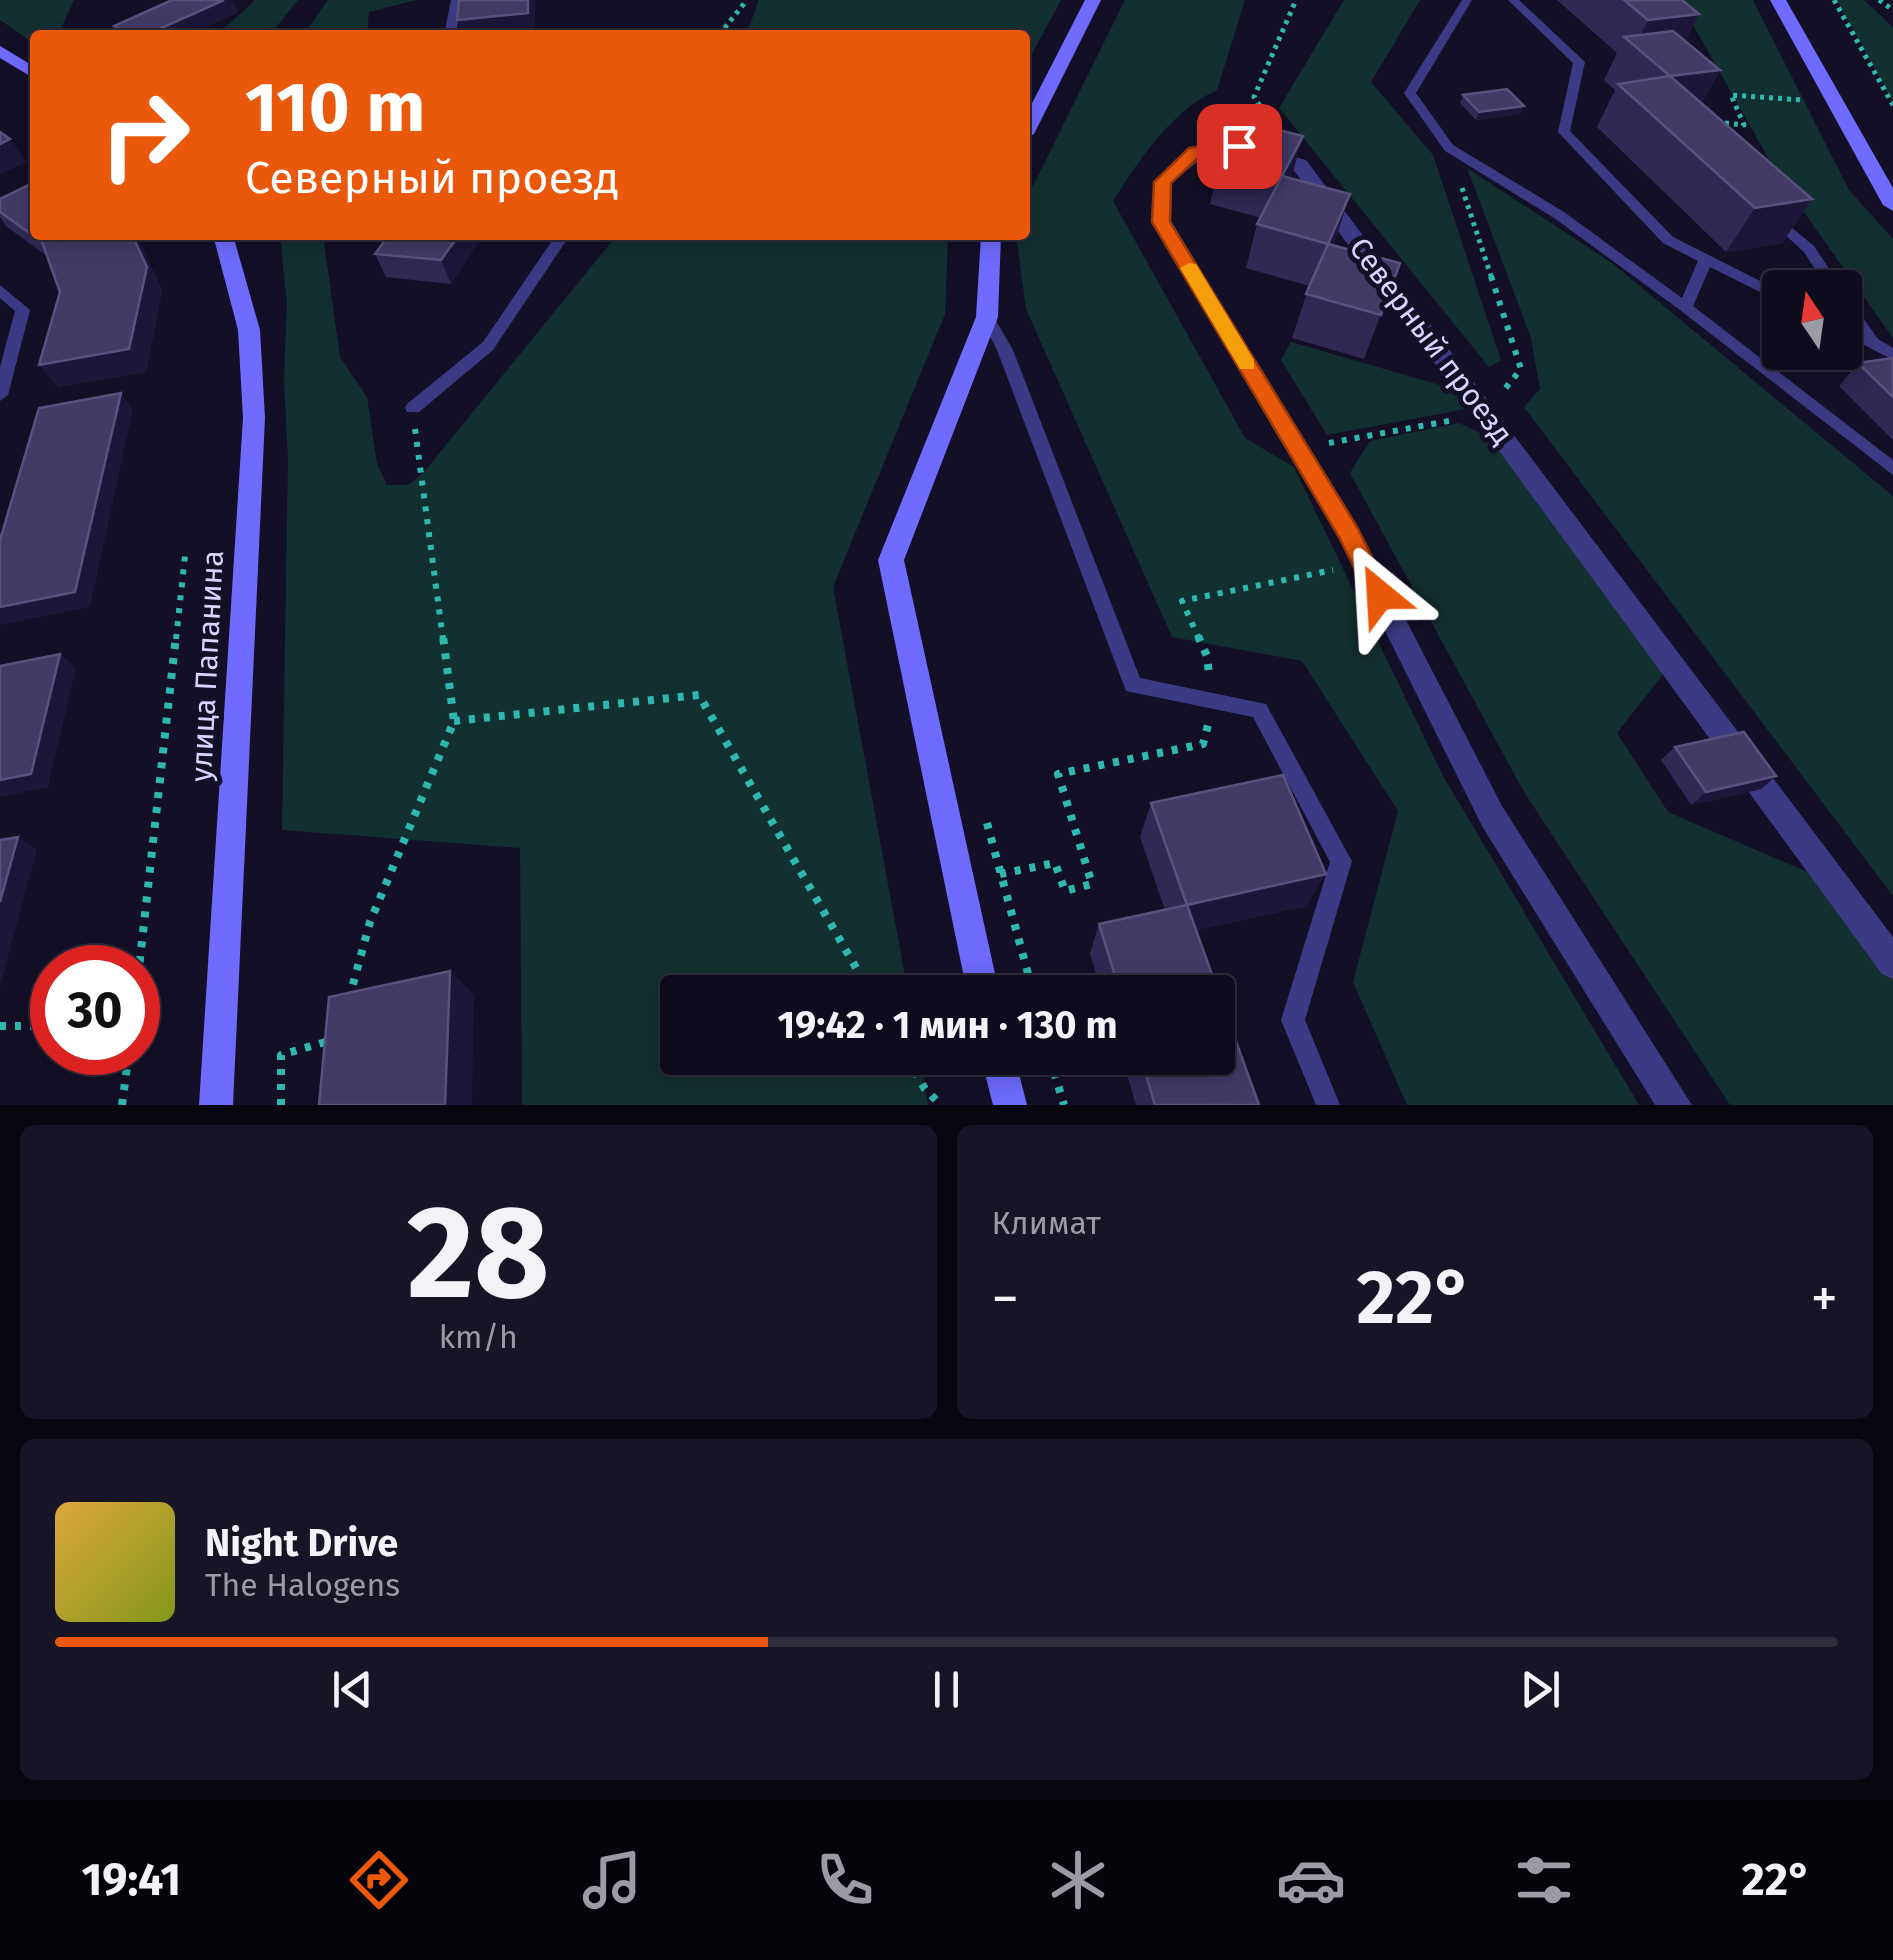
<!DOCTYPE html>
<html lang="ru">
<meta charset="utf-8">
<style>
body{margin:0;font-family:"Fira Sans",sans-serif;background:#171425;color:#f1f3f6;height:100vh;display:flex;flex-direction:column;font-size:38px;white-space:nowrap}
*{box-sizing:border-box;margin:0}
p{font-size:32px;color:#9b9ba3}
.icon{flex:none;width:55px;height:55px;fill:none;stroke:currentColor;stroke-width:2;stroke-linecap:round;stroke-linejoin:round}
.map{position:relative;height:1105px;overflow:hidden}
.panel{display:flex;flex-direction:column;gap:20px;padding:20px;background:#08060f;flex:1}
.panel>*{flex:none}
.guide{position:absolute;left:30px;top:30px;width:1000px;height:210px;border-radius:10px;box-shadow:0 5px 25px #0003,0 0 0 2px #2e2b3b;background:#ea580c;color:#fff;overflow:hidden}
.needle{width:65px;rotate:347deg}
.fabs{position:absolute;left:1762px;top:270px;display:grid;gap:20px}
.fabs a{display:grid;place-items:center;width:100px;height:100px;border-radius:10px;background:#0e0b1c;box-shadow:0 5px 25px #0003,0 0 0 2px #2e2b3b;font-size:50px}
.speed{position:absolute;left:30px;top:945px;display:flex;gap:20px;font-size:50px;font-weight:700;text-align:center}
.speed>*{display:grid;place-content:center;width:130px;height:130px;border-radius:50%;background:#0e0b1c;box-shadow:0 5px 25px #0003,0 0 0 2px #2e2b3b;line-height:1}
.speed .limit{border:15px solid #d22;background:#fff;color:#111}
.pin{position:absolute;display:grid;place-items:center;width:85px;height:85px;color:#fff;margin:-42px;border-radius:20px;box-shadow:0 5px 15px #0006}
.me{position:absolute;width:110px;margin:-55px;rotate:333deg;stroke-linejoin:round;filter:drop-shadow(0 0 8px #0008)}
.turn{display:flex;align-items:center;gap:35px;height:210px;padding:0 50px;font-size:45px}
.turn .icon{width:130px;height:130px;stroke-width:2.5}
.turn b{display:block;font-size:70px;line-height:85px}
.big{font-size:75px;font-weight:700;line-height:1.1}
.panel .widget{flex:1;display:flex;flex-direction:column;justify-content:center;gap:15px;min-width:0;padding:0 35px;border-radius:15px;background:#171425}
.panel .dial{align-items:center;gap:0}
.dial b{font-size:130px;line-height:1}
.song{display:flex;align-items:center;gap:30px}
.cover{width:120px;height:120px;border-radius:15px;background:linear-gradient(135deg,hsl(40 70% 55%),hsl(70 70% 35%))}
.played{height:10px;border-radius:5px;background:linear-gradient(90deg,#ea580c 40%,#2e2b3b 40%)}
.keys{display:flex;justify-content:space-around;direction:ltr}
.heat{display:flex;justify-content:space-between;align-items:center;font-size:55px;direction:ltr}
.panel .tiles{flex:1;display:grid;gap:20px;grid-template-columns:1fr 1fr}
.widget:last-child{grid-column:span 2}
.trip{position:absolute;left:660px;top:975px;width:575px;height:100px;border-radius:10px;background:#0e0b1c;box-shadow:0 5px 25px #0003,0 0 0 2px #2e2b3b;font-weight:700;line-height:100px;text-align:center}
.menu{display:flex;height:160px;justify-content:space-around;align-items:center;background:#06040b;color:#9b9ba3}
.menu .icon{width:70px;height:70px}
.menu .selected{color:#ea580c}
.menu b{font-size:45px;color:#f1f3f6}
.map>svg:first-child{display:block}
.green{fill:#12302f}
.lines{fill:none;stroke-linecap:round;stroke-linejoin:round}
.path-far2{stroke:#2fb8b0;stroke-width:5;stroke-dasharray:4 5;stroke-linecap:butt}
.path-far1{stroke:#2fb8b0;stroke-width:6;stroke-dasharray:5 8;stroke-linecap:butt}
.path{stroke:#2fb8b0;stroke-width:8;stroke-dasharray:6 9;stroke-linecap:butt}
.lane{fill:#3d3a85;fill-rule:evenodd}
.street{fill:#3d3a85;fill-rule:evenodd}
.secondary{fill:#6f6bff;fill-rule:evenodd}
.wall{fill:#312854}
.shaded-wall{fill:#1d163a}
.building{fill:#433a66;stroke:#5a527e;stroke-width:2.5}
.route{fill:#ea580c;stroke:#983908;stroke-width:2.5}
.slow{fill:#f59e0b}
.labels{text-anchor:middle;stroke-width:10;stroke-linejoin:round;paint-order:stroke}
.street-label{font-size:30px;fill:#d9d4ff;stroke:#130f26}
</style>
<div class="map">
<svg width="1893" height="1105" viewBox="0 0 1893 1105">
<rect width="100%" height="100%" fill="#130f26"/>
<path class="green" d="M0 0H74L58 35H35L32 42 0 20Z
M255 0H298L270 35H217Z
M328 0H416L369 12 367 35H303Z
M759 0H1061L1025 67V35H746Z
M1125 0H1245L1217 90C1169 113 1141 158 1113 201L1245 438 1294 467 1443 776 1639 1105H1407L1353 982 1398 811 1302 661 1172 637 1026 309 1016 235H1025V202Z
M1344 0H1420L1371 82 1433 155 1501 360 1489 367 1279 108Z
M1679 0H1753L1849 190 1893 239V338L1779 177Z
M1837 0H1864L1893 27V102Z
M1467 168 1612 263 1893 496V896L1524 407 1540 389 1531 338Z
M280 235H323L340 357 367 397 377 464 387 485H408L424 472 617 235H948L945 314 833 587 908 992H678V1058H920L928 1105H522L520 848 282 830 288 460 284 378 287 304Z
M1291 342 1457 390 1472 408 1327 435 1281 360Z
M1459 423 1492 439 1668 668 1617 733 1668 812 1819 877 1893 980V1105H1730L1524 792 1350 473 1370 441Z"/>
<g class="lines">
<path class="path-far2" d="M1834 0 1893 105
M1879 0 1893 10
M719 35 747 0
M1716 122 1744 125 1731 95 1802 100
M1275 128 1254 97 1296 0
M1462 188 1492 279"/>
<path class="path-far1" d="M1491 276 1521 369 1504 390
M415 429 443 639
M1329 443 1454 420
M176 639 185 556
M1199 639 1182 601 1333 570"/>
<path class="path" d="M1198 636 1207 656 1209 674
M454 721 699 695 870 992
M987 823 1033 992
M1000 874 1055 863 1065 891 1092 884 1058 774 1203 744 1208 725
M138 977 176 636
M349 999 370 922 454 721 443 636
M0 1026H52
M907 1058 925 1089 941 1105
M1050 1058 1064 1105
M122 1105 129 1052
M281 1105V1055L332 1040"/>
<path class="lane" d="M451 0H461L456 35H444Z
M1462 0H1472L1416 93 1453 145 1564 212 1682 298 1698 261 1663 243 1558 132 1573 63 1508 0H1519L1585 62 1570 131 1673 237 1780 291V302L1710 267 1693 306 1893 460V475L1680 310 1554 218 1445 151 1404 93Z
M1773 212 1814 246 1842 288H1827L1804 252 1768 219V213Z
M556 235H570L493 350 419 412H407L405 408 407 404 483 342Z
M0 285 30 310 8 395 0 401V367L15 311 0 298Z
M1845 297 1850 299 1878 339 1893 348V360L1845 335V324L1855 328 1845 313Z
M987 312 992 314 1013 350 1140 678 1266 704 1348 854 1352 861 1305 1020 1340 1105H1316L1281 1020 1330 862 1253 717 1126 691 997 350 980 317Z"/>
<path class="street" d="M1239 141 1306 160 1893 937V979L1882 974 1292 168C1234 150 1220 139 1172 183L1171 221 1358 527 1502 806 1692 1105H1655L1482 826 1339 538 1151 221 1154 182 1189 148Z"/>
<path class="secondary" d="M1085 0H1101L1034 134 1025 139V117Z
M1770 0H1786L1893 188V211L1883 205Z
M0 46 35 67V79L0 58Z
M213 235H233L260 330 265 418 233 1105H199L243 418 238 330Z
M981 235H1001L998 317 904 560 999 992H967L878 560 976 317Z
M981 1058H1015L1027 1105H993Z"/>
</g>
<path class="wall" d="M1557 0H1682L1699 14 1685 41 1720 70 1701 104 1812 199 1782 243 1726 252 1597 127 1615 90 1604 80 1617 53Z
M238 12 189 35H119L114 26Z
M1463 95 1524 106 1520 114 1476 120 1460 103Z
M1220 160 1291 179 1336 238 1333 245 1400 263 1364 359 1292 338 1309 286 1246 268 1257 224 1261 218 1210 204Z
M0 199 35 235H136L162 290 146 372 58 387 60 292 47 256 7 227 0 217Z
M389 235H483L451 284 386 277 375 254Z
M1893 358V440L1839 386 1858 363Z
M1675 747 1776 776 1761 789 1691 805 1661 760Z
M1151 803 1306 906 1196 930 1259 1105H1136L1122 1058H1218V992H1102L1090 954 1099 924 1165 910 1140 837Z"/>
<path class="shaded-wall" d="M224 0H232L238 12 189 35H146Z
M528 0H535V35H462L457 20Z
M1699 14 1677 56 1635 47 1648 20Z
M1720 70 1696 112 1670 76Z
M1524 106 1520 114 1476 120 1479 112Z
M1303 136 1291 179 1282 176Z
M10 139 27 162 0 174V144Z
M1350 194 1336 238 1314 287 1328 244Z
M1812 199 1782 243 1726 252 1755 208Z
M132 235H136L162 290 146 372 58 387 39 365Z
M459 235H483L451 284 441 260Z
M121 393 133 409 90 607 0 625V607Z
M60 654 76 668 48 787 0 797V780Z
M1776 776 1761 789 1691 805 1706 792Z
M18 837 37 849 0 986V902Z
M1326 874 1306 906 1173 935 1187 905Z
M450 971 474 995 472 1105H445Z"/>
<path class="building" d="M172 0H224L146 35H132L114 26Z
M459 0H528V13L457 20Z
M1624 0H1682L1699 14 1648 20Z
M1673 31 1720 70 1670 76 1812 199 1755 208 1618 84 1670 76 1624 37Z
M1507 89 1524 106 1479 112 1463 95Z
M1242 121 1303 136 1282 176 1220 160Z
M0 132 10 139 0 144Z
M1282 176 1350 194 1328 244 1257 224Z
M35 182V235H132L147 267 129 349 39 365 60 292 42 242 0 212V199Z
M389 235H459L441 260 375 254Z
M1328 244 1400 263 1381 315 1306 294Z
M1893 358V397L1858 363Z
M121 393 75 592 0 607V540L39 408Z
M60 654 31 774 0 780V666Z
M1744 732 1776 776 1706 792 1675 747Z
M1283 775 1326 874 1187 905 1151 803Z
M18 837 0 902V840Z
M1187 905 1259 1105H1155L1141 1058H1218V992H1120L1099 924Z
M450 971 445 1105H319L329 997Z"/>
<path class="route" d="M1239 141 1247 146 1245 150 1200 156 1171 183 1170 222 1357 527 1391 595 1388 602H1371L1339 537 1152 222 1154 182 1189 148Z"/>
<path class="slow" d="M1189 263 1196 264 1254 360V369H1240L1180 268Z"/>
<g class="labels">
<g class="street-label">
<text transform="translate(1431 341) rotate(53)" y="10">Северный проезд</text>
<text transform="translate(207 666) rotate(-87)" y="10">улица Папанина</text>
</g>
</g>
</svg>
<div class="fabs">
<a><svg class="needle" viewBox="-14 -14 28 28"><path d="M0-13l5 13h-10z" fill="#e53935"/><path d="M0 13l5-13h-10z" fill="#9b9ba3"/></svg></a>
</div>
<div class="speed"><div class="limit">30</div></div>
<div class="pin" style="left:1239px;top:146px;background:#d93025"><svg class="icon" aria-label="arrive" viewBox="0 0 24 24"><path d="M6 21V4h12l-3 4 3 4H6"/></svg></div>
<svg class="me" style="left:1380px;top:595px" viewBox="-20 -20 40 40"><path d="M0-17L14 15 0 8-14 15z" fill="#ea580c" stroke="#fff" stroke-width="4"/></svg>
<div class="trip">19:42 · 1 мин · 130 m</div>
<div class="guide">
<div class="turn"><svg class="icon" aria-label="right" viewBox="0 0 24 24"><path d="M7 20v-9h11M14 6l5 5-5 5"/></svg><div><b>110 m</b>Северный проезд</div></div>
</div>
</div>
<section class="panel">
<div class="tiles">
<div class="widget dial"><b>28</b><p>km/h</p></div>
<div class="widget"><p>Климат</p>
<div class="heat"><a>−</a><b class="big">22°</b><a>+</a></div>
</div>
<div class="widget">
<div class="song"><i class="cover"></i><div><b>Night Drive</b><p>The Halogens</p></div></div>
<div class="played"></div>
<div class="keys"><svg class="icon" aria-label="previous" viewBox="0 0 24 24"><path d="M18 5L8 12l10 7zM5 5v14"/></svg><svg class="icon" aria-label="pause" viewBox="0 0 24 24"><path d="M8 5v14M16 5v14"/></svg><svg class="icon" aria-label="next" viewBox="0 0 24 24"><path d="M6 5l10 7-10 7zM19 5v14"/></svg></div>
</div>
</div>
</section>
<nav class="menu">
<b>19:41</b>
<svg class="icon selected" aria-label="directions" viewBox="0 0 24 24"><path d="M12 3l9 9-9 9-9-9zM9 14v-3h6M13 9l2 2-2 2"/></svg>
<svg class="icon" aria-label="music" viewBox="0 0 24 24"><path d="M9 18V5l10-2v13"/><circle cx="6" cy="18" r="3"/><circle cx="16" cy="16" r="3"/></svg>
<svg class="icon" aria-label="phone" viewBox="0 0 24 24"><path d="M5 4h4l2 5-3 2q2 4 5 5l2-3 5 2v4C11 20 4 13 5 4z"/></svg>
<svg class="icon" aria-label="climate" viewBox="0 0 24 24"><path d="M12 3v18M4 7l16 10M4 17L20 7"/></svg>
<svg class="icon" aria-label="car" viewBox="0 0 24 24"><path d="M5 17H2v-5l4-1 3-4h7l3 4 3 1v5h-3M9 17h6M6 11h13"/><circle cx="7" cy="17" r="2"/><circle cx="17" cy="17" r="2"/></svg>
<svg class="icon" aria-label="filters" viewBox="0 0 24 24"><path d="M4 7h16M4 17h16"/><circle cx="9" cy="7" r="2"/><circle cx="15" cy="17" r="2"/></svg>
<b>22°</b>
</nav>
